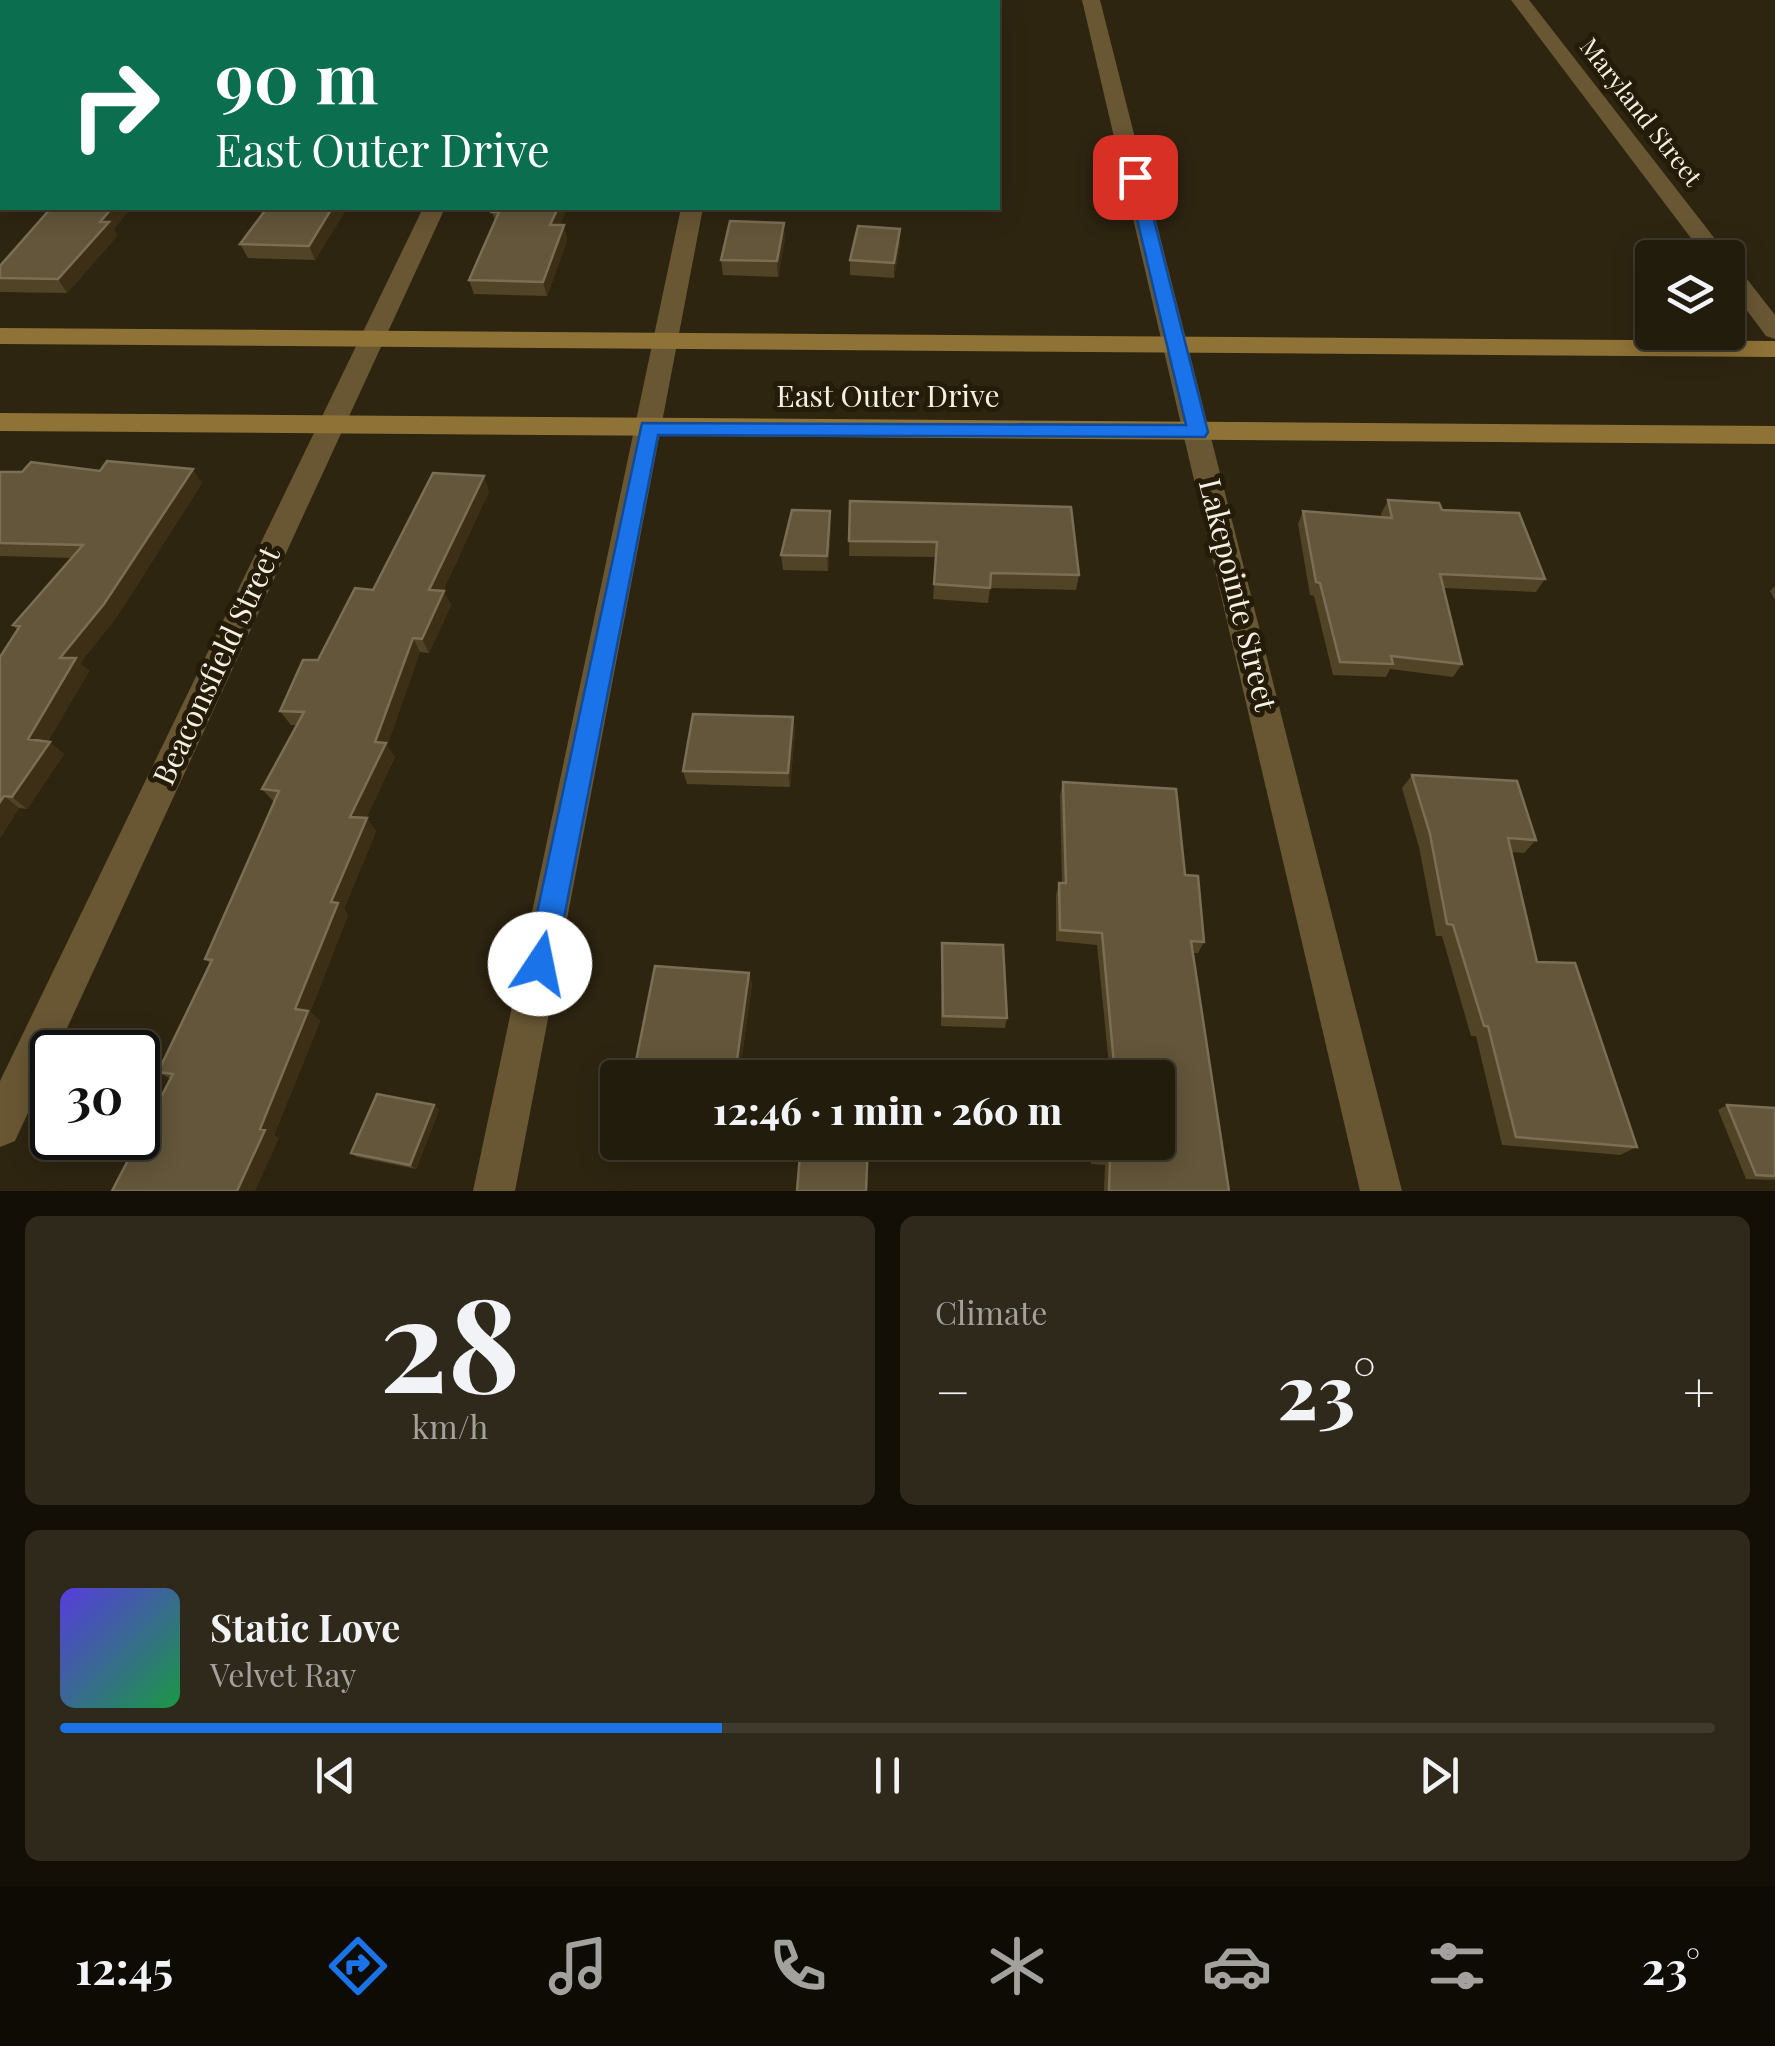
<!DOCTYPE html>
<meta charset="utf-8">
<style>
body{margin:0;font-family:"Playfair Display",serif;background:#2e291b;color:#f1f3f6;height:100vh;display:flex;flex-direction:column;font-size:38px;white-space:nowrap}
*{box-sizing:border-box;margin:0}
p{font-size:32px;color:#a2a19d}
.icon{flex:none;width:55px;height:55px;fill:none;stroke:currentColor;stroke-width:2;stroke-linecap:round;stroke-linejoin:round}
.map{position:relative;height:1191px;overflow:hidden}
.panel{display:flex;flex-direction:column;gap:25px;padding:25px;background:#130f07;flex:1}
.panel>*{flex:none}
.banner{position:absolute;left:0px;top:0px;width:1000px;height:210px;box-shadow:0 5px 25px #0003,0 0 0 2px #3f3a2e;background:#0b6e4f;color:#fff;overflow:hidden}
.tools{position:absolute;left:1635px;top:240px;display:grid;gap:20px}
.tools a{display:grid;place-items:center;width:110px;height:110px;border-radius:10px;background:#221c0d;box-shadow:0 5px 25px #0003,0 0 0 2px #3f3a2e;font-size:50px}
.speed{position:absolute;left:30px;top:1030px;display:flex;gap:20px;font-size:50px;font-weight:700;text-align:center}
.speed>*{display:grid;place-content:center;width:130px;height:130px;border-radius:50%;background:#221c0d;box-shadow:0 5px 25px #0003,0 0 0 2px #3f3a2e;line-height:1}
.speed .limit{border:5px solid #111;border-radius:15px;background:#fff;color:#111}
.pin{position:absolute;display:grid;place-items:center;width:85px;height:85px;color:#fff;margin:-42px;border-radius:20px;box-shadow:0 5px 15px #0006}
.me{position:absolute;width:110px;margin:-55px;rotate:11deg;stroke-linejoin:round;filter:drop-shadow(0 0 8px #0008)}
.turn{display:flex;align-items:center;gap:35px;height:210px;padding:0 50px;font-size:45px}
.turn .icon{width:130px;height:130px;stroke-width:2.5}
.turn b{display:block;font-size:70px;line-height:85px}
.big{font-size:75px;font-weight:800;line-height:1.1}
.panel .tile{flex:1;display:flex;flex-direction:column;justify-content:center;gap:15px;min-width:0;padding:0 35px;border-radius:15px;background:#2e291b}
.panel .dial{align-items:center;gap:0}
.dial b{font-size:130px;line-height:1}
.song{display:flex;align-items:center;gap:30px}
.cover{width:120px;height:120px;border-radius:15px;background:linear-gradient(135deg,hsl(250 70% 55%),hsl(140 70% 35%))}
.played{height:10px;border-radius:5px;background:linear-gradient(90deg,#1a73e8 40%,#3f3a2e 40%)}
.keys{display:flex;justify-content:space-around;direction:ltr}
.heat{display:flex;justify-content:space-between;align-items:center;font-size:55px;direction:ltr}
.panel .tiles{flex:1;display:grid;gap:25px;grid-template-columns:1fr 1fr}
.tile:last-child{grid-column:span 2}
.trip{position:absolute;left:600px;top:1060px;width:575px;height:100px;border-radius:10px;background:#221c0d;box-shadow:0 5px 25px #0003,0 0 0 2px #3f3a2e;font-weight:800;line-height:100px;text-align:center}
.tab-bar{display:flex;height:160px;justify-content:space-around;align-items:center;background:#0e0b05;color:#a2a19d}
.tab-bar .icon{width:70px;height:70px}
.tab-bar .active{color:#1a73e8}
.tab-bar b{font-size:45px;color:#f1f3f6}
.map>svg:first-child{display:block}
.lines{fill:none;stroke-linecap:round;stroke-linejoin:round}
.street{fill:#695734;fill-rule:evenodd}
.secondary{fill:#8f7236;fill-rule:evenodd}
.wall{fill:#514325}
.shaded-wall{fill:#3c2f15}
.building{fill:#63563a;stroke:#7a6e54;stroke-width:2.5}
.route{fill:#1a73e8;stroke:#114b97;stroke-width:2.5}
.labels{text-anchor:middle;stroke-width:10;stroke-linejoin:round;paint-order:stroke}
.far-street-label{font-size:25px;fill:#f6f0e4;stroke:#241b08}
.street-label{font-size:30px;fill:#f6f0e4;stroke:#241b08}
</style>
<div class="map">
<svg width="1775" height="1191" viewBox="0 0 1775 1191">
<rect width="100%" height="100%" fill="#2e2511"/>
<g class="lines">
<path class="street" d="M723 0H741V2H724Z
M1082 0H1100L1402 1191H1360Z
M1511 0H1529L1726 253 1729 258 1728 261 1706 258Z
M423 208H445L15 1141 0 1147V1081Z
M681 208H703L515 1191H473Z
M1728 263 1736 265 1775 315V339L1766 336 1728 285Z"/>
<path class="secondary" d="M0 328 1775 341V357L0 344Z
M0 413 1775 426V444L0 431Z"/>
</g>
<path class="wall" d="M417 0H464L463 2H418Z
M51 208H131L114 229 117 236 67 293 0 292V266Z
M347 208 315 260 248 258 240 244Z
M495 208 564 225 567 240 547 296 474 294 469 280 495 221 492 212Z
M785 238 778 277 723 275 721 260Z
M900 244 894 278 850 275V260Z
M0 472 202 483 116 618 80 663 89 671 48 741 64 754 27 809 19 808 0 838 17 630 13 625 71 558 0 556Z
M489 491 443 591 451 605 429 653 420 652 387 746 395 757 366 818 376 831 344 909 348 915 310 1012 320 1021 274 1135 279 1138 158 1072 210 963 205 959 274 802 262 789 297 725H291L280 711 373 590Z
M1388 500 1442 510 1545 579 1536 592 1444 588 1462 664 1453 677 1390 669 1386 677 1333 675 1314 596 1310 595 1298 524 1303 511 1382 517 1381 514Z
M850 501 1079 575 1076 590 990 588 988 603 933 599 936 557 849 556Z
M831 526 828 571 783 570 781 555Z
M1775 586V600L1770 591Z
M793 717 795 731 790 787 687 784 683 771Z
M1412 775 1536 840 1524 853 1511 852 1537 962 1637 1147 1620 1155 1502 1145 1476 1036H1471L1442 936H1436L1419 847 1402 788Z
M1063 782 1185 875 1204 942 1198 953H1193L1229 1191H1104L1105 1165 1091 1164 1090 1142H1158V1078H1088L1090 1074 1110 1075 1097 945 1056 941V895L1059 883H1062L1060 795Z
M942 943 1007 1018 1005 1028 941 1026Z
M749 973 752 984 739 1077 642 1070 636 1061Z
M434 1105 439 1110 416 1169 357 1157 351 1153Z
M1727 1105 1775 1108V1180L1746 1179 1718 1110Z"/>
<path class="shaded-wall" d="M281 0H296L293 2H279Z
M112 208H131L114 229 117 236 67 293 58 279Z
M332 208H347L315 260 309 246Z
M558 208H568L554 239 550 225Z
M784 223 785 238 778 277 777 261Z
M564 225 567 240 547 296 543 282Z
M900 229V244L894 278V263Z
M193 469 202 483 116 618 80 663 89 671 42 752 28 739 60 658Z
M484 476 489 491 437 604 429 590Z
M830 511 831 526 828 571 827 556Z
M444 591 451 605 429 653 422 639Z
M413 638 420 652 387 746 395 757 360 830 350 817 375 742Z
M793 717 795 731 790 787 788 773Z
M50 742 64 754 27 809 12 797Z
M4 796 19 808 0 838V802Z
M367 818 376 831 344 909 348 915 310 1012 320 1021 274 1135 279 1138 255 1191H237L260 1129 295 1009 331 902Z
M749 973 752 984 739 1077 736 1067Z
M434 1105 439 1110 416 1169 410 1165Z"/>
<path class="building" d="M226 0H281L279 2H224Z
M0 20H2V62H0Z
M51 208H112L100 222H109L58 279 0 278V266Z
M267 208H332L309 246 240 244Z
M495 208H558L550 225H564L543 282 469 280 499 212H492Z
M730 221 784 223 777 261 721 260Z
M858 226 900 229 894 263 850 260Z
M107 461 193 469 104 604 60 658H76L28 739 50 742 12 797 4 796 0 802V657L20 626 13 625 83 545 0 543V472H22L31 462 100 471Z
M433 473 484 476 429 590 444 591 422 639 413 638 375 742 386 743 350 817 367 818 331 902 338 903 295 1009 308 1011 260 1129 265 1130 237 1191H112L173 1074 158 1072 212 960 205 959 279 791 262 789 304 712 280 711 303 660H318L355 588 373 590Z
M1388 500 1439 503 1442 510 1519 513 1545 579 1440 574 1462 664 1391 656 1393 664 1340 662 1320 583 1316 582 1303 511 1392 518Z
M850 501 1071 507 1079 575 991 573 990 588 934 584 937 542 849 541Z
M792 510 830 511 827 556 781 555Z
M693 714 793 717 788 773 683 771Z
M1412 775 1517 781 1536 840 1508 838 1537 962 1575 963 1637 1147 1516 1137 1488 1026H1484L1453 925 1447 924 1430 834Z
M1063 782 1176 789 1185 875 1198 876 1204 942 1191 941 1229 1191H1109L1110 1157H1096L1095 1142H1158V1078H1090V1074L1115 1075 1102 933 1060 930 1059 883H1066Z
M942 943 1003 945 1007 1018 943 1016Z
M655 966 749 973 736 1067 636 1061Z
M377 1094 434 1105 410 1165 351 1153Z
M1727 1105 1775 1108V1176L1756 1175Z
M801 1142H868L866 1191H797Z"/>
<path class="route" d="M1135 172 1143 177 1208 432 1205 437 658 435 555 964 550 973 540 978 530 973 526 964 642 423 1186 425 1127 177Z"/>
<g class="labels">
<g class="far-street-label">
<text transform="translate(1641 112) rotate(52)" y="9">Maryland Street</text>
</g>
<g class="street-label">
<text x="888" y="407">East Outer Drive</text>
<text transform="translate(1237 595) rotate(76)" y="10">Lakepointe Street</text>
<text transform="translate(217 666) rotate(-65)" y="10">Beaconsfield Street</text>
</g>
</g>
</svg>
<div class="tools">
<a><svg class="icon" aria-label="layers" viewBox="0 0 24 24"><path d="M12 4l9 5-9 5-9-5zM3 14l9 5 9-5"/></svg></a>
</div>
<div class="speed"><div class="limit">30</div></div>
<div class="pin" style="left:1135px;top:177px;background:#d93025"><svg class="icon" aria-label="arrive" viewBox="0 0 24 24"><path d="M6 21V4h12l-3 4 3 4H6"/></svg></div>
<svg class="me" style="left:540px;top:964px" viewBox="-20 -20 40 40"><circle r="19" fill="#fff"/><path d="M0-13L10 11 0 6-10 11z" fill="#1a73e8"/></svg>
<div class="trip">12:46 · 1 min · 260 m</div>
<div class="banner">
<div class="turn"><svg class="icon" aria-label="right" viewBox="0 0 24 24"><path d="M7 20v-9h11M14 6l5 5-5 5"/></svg><div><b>90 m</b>East Outer Drive</div></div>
</div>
</div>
<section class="panel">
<div class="tiles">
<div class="tile dial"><b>28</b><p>km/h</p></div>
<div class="tile"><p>Climate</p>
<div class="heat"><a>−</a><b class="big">23°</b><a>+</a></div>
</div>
<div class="tile">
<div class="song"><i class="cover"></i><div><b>Static Love</b><p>Velvet Ray</p></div></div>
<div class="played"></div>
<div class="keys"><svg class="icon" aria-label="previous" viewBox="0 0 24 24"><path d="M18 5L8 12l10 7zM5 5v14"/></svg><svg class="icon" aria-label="pause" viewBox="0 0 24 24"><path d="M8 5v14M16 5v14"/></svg><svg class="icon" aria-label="next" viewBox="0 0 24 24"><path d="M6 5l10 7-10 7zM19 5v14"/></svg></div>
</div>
</div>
</section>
<nav class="tab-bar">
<b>12:45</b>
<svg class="icon active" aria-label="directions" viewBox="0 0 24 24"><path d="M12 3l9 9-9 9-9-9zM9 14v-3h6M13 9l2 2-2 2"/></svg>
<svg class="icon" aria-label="music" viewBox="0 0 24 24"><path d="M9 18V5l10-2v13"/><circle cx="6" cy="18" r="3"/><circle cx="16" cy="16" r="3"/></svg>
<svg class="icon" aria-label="phone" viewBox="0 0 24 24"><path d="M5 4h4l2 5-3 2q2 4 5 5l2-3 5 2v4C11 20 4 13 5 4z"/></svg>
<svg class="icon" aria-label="climate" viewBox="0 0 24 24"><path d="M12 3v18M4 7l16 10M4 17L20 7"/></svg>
<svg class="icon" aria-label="car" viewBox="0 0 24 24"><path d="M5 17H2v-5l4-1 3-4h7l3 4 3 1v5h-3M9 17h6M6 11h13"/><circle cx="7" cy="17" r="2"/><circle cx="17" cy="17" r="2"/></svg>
<svg class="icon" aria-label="filters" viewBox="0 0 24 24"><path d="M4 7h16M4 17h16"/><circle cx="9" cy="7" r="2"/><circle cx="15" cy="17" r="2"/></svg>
<b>23°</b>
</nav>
